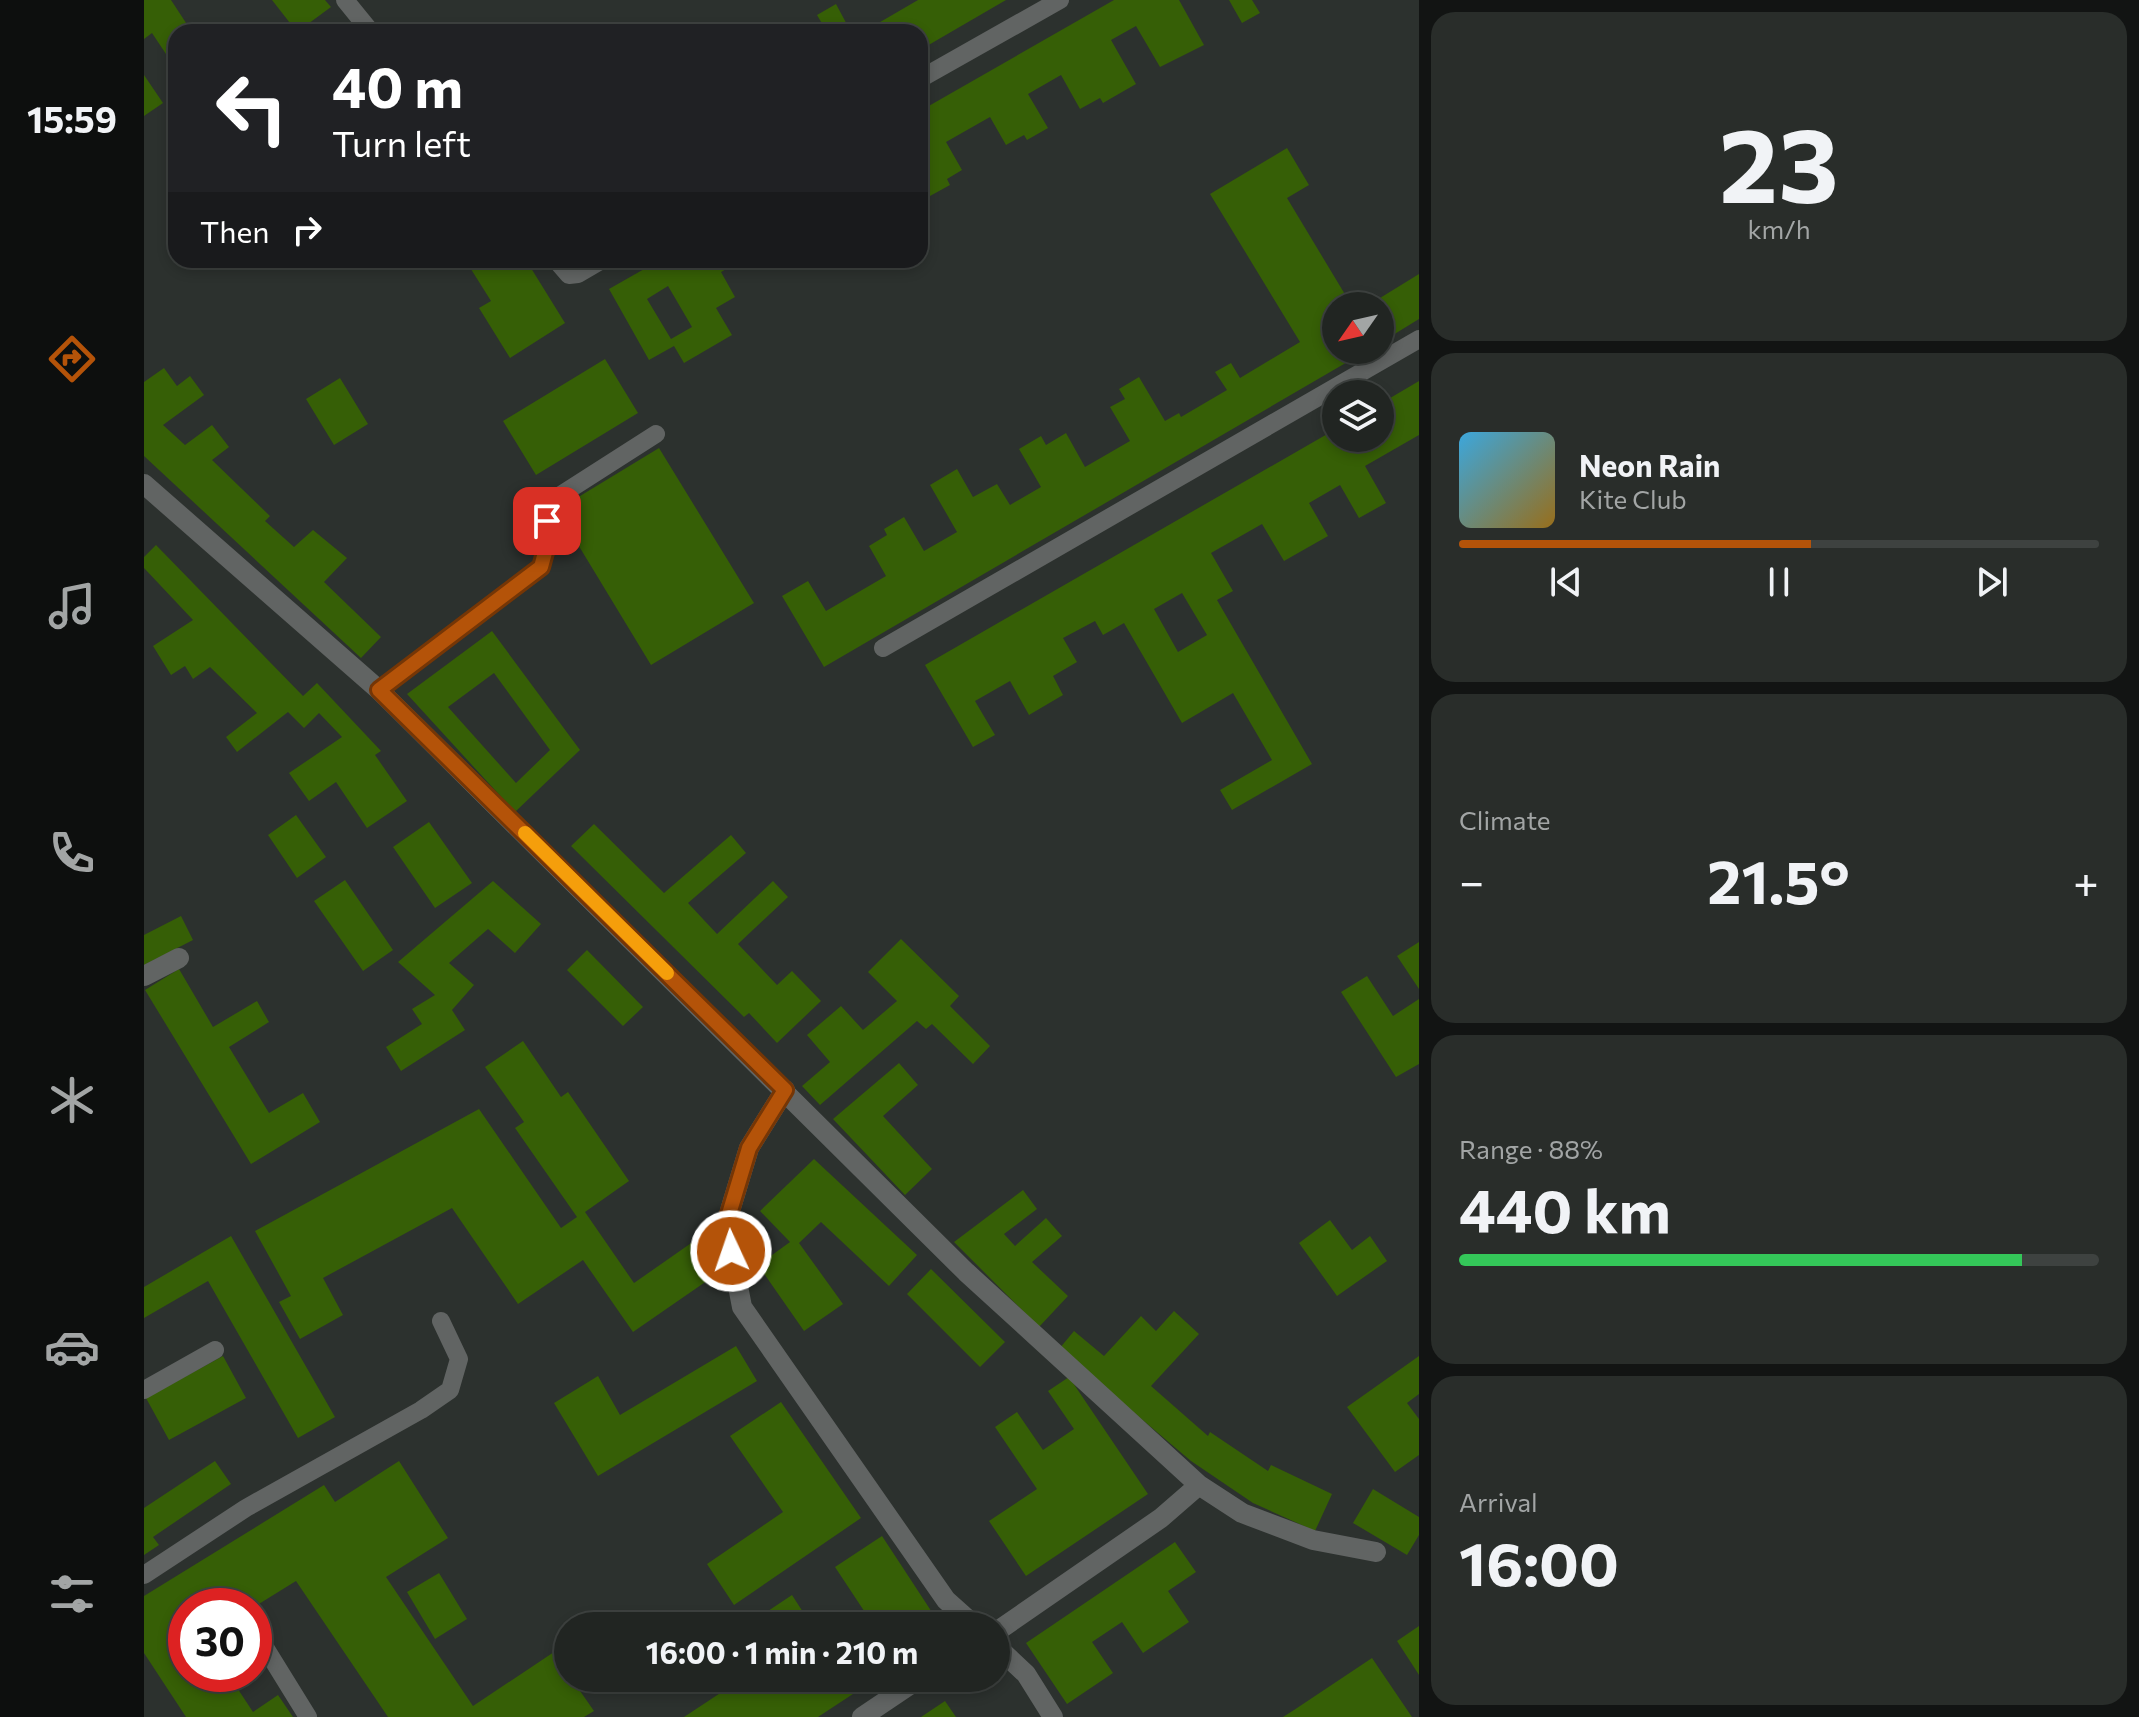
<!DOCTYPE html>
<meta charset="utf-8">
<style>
body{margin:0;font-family:Commissioner,sans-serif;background:#292d2a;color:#f1f3f6;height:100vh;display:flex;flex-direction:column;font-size:30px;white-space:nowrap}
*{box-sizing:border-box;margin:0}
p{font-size:26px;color:#a2a5a5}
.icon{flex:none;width:44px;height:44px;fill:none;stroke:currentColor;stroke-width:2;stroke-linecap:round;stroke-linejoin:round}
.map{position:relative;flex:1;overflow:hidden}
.sheet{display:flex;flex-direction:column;gap:12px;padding:12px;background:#121413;width:720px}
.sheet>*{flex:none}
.guide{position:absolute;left:24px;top:24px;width:760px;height:244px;border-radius:24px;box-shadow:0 4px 12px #0003,0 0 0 2px #3e4240;background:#202124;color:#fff;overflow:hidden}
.needle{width:52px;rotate:236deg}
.tools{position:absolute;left:1178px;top:292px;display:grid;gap:16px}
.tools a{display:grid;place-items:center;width:72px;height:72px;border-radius:50%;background:#212522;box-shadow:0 4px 12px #0003,0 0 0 2px #3e4240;font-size:40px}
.speed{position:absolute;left:24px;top:1588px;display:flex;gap:16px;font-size:40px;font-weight:700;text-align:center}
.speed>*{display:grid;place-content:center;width:104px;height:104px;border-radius:50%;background:#212522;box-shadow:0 4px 12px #0003,0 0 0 2px #3e4240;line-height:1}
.speed .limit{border:12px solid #d22;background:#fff;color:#111}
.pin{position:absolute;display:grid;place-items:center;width:68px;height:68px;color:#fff;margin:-34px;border-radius:16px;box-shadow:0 4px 12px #0006}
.me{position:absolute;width:88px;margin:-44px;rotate:357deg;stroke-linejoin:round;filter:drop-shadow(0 0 6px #0008)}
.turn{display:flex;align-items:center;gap:28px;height:168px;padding:0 32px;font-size:36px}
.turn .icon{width:104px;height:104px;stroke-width:2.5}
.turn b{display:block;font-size:56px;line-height:68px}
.then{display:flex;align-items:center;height:76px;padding:0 32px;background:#0003;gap:16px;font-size:30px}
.big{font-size:60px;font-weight:700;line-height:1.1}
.sheet .tile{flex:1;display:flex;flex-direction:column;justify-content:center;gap:12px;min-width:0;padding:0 28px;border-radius:24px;background:#292d2a}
.sheet .dial{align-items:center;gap:0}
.dial b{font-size:104px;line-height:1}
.song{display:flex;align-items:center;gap:24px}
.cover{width:96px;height:96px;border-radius:12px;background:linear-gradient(135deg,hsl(200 70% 55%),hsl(40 70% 35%))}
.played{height:8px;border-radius:4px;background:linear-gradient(90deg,#b45309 55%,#3e4240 55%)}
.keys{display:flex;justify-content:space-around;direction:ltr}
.heat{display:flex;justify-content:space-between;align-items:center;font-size:44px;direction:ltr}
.charge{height:12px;border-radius:6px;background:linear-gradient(90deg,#34c759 88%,#3e4240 0)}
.trip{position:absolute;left:410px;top:1612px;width:456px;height:80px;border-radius:40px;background:#212522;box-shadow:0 4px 12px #0003,0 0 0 2px #3e4240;font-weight:700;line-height:80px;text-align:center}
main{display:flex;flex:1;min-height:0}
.menu{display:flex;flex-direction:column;width:144px;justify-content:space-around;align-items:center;background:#0d0f0e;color:#a2a5a5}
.menu .icon{width:56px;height:56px}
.menu .active{color:#b45309}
.menu b{font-size:36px;color:#f1f3f6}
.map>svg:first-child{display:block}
.building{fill:#365f06;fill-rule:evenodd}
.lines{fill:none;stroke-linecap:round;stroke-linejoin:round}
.service{stroke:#616463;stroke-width:18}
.minor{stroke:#616463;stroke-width:20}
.route-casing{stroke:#753606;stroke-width:20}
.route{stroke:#b45309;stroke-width:14}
.slow{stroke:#f59e0b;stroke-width:14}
</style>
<main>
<nav class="menu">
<b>15:59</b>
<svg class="icon active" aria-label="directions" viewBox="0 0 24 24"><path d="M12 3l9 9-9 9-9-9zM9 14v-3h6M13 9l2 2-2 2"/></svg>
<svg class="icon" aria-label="music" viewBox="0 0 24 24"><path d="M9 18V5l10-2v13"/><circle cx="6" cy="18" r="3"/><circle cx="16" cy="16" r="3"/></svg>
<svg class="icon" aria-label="phone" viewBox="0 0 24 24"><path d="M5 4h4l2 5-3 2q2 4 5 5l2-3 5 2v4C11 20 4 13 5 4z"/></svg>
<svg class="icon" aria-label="climate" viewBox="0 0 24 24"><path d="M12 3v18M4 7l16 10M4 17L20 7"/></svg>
<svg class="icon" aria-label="car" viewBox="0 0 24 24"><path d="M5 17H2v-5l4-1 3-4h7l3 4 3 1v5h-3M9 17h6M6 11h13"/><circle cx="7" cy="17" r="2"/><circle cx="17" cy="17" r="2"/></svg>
<svg class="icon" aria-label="filters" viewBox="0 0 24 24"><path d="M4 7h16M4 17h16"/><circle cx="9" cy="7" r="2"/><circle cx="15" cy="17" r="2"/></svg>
</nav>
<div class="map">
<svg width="1275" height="1717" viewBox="0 0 1275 1717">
<rect width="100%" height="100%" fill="#2c312e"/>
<path class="building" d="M0 0H27L48 32H32V52L24 57 8 33 0 39Z
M128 0H181L187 7 153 32Z
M774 0H862L776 50V32H719Z
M970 0H1035L1060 45 1016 67 992 26 967 40 992 84 959 103 956 98 936 109 917 75 884 94 904 128 883 140 880 135 862 145 846 117 802 142 818 170 803 179 806 185 786 196 776 178V111Z
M1085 0H1108L1116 13 1098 23Z
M692 4 707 32H683L673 15Z
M0 75 19 103 0 116Z
M1143 148 1165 185 1143 198 1208 306H1192V350H1224L680 667 638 596 664 581 682 611 742 576 725 546 743 535 740 529 760 517 780 551 813 532 786 485 813 469 829 497 853 484 866 505 897 487 875 449 897 436 902 445 922 433 941 467 986 441 966 407 981 399 975 389 995 377 1021 421 1035 413 1037 417 1083 390 1071 372 1087 363 1096 378 1156 342 1066 194Z
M334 260H382L421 323 366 358 335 308 347 301 325 266Z
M516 260H598L577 272 591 297 572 308 588 335 540 363 530 346 505 360 465 289ZM524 286 548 327 527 339 503 299Z
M1275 274V319L1236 343V306H1223Z
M461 359 494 413 392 475 359 421Z
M20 368 33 386 46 376 60 395 19 425 41 445 68 425 85 447 68 460 126 516 121 521 150 547 169 530 203 558 180 582 237 637 217 658 0 456V382Z
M196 378 224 424 190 445 162 399Z
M1275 381V435L1221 466 1242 503 1215 518 1196 485 1165 503 1184 536 1140 561 1118 524 1067 553 1089 591 1073 600 1168 764 1088 810 1076 790 1128 760 1089 693 1038 723 980 623 959 635 951 621 919 638 933 662 909 676 919 695 885 715 866 681 831 701 851 735 829 747 781 665 1192 429V438H1236V404ZM1038 593 1063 635 1034 652 1010 609Z
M515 448 610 603 507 665 413 510Z
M12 545 159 696 173 683 237 751 231 755 263 801 223 828 192 782 165 801 145 773 198 737 175 713 160 728 144 712 93 752 82 737 113 713 66 667 49 679 41 666 27 675 9 646 49 620 0 568V557Z
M348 631 436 750 371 812 263 694ZM350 673 406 750 372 783 304 707Z
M152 815 182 857 153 878 124 835Z
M285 822 328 883 291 908 249 847Z
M450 824 520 893 587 835 602 853 544 903 573 934 629 881 644 897 594 944 633 985 648 971 677 1001 633 1043 605 1013 600 1017 427 846Z
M201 880 249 950 219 971 170 901Z
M349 881 397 924 371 953 344 929 305 963 330 985 308 1010 321 1030 257 1071 242 1047 278 1024 268 1009 291 995 254 962Z
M37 916 49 940 0 965V935Z
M757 939 815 996 806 1006 846 1046 829 1064 788 1024 782 1029 773 1021 676 1105 658 1086 686 1062 663 1035 697 1006 719 1030 753 1001 724 972Z
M1275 942V989L1253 956Z
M443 950 499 1007 479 1026 423 970Z
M35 969 69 1027 113 1001 125 1022 85 1047 125 1113 159 1093 176 1122 107 1164 1 990Z
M1223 976 1249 1016 1275 999V1064L1252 1077 1197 992Z
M379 1041 417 1097 424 1092 485 1181 441 1212 490 1283 563 1232 570 1276 489 1332 439 1260 374 1304 308 1208 179 1278 199 1315 156 1339 135 1302 147 1296 111 1231 335 1109 417 1228 433 1217 371 1128 380 1122 341 1067Z
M755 1063 774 1085 739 1116 788 1169 761 1195 689 1119Z
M670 1159 773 1255 745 1286 677 1222 655 1243 699 1304 660 1331 614 1265 646 1242 616 1211Z
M879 1190 893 1209 860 1234 871 1246 902 1218 918 1236 888 1262 924 1296 895 1327 810 1242Z
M1186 1220 1208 1250 1226 1236 1243 1261 1193 1296 1155 1243Z
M87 1236 191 1417 154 1438 64 1281 0 1318V1287Z
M787 1269 861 1342 836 1367 763 1294Z
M1030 1311 1055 1334 1007 1386 1064 1436 1066 1432 1124 1471 1127 1465 1188 1494 1171 1531 1109 1503 1047 1461 915 1349 930 1331 960 1356 997 1316 1012 1331Z
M592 1346 613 1381 454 1476 410 1403 454 1376 476 1415Z
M79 1356 102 1398 25 1440 2 1398Z
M1275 1356V1394L1263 1403 1275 1419V1455L1251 1472 1203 1407Z
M925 1377 1004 1494 882 1576 845 1521 893 1489 851 1427 873 1412 899 1450 930 1429 904 1391Z
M637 1402 717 1518 590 1605 563 1564 639 1512 586 1436Z
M71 1461 87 1484 9 1537 15 1545 0 1555V1508Z
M255 1461 304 1538 242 1577 329 1706 410 1652 424 1673V1678H427L450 1711 440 1717H244L152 1581 110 1607 42 1606V1674H84L109 1712 134 1695 149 1717H42L0 1653V1596L180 1485 191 1502Z
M1229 1489 1275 1517V1535L1263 1555 1209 1523Z
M738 1536 761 1571 797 1626H730L691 1567Z
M1031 1542 1052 1572 1024 1591 1045 1622 999 1653 978 1622 948 1642 969 1673 923 1704 882 1643Z
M295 1573 323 1619 291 1639 263 1592Z
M648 1595 668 1626H630L621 1613Z
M1275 1626V1675L1253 1641Z
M1228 1658 1268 1717H1139L1150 1710Z
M599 1678H703L712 1692 674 1717H540Z
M801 1701 812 1717H777Z"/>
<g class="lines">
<path class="service" d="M201 0 227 32
M776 79 916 0
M412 260 425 275 434 274 458 260
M739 648 1275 339
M235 690 397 567 405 538 401 505 512 434
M0 1390 71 1350
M0 1575 102 1508 277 1410 306 1390 315 1359 297 1321
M117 1641 164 1717"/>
<path class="minor" d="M0 484 235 690 822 1272 1055 1485 1098 1513 1169 1540 1232 1552
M0 976 35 958
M641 1090 605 1148 582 1224 598 1307 802 1600 831 1626
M852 1632 1017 1518 1055 1485
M852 1646 882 1674 909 1717
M718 1717 776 1678"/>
</g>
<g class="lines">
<g class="route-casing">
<path id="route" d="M403 521 405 538 397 567 235 690 641 1090 605 1148 582 1224 587 1251"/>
</g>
<use href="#route" class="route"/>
<path class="slow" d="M381 833 523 973"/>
</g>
</svg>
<div class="tools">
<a><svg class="needle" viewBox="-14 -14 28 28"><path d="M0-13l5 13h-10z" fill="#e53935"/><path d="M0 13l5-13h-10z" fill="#a2a5a5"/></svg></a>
<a><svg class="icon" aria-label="layers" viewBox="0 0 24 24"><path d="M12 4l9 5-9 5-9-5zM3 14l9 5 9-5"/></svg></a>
</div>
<div class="speed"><div class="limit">30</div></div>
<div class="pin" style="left:403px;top:521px;background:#d93025"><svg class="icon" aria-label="arrive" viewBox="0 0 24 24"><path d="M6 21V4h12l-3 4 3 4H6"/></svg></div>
<svg class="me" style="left:587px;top:1251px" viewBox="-20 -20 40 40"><circle r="17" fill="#b45309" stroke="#fff" stroke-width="3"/><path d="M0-11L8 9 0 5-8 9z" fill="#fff"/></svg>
<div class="trip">16:00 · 1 min · 210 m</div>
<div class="guide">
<div class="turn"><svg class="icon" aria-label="left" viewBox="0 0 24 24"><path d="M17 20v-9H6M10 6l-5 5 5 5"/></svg><div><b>40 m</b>Turn left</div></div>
<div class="then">Then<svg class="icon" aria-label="right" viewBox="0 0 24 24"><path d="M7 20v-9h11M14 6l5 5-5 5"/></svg></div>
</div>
</div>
<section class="sheet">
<div class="tile dial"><b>23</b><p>km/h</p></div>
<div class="tile">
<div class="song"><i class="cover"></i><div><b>Neon Rain</b><p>Kite Club</p></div></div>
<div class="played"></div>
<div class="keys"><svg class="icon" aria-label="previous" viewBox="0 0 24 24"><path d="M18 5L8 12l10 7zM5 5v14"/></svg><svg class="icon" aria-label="pause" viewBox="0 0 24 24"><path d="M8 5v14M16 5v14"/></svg><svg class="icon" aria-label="next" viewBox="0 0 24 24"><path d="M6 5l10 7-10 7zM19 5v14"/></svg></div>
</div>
<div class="tile"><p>Climate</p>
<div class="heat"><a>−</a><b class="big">21.5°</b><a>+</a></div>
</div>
<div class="tile"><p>Range · 88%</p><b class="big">440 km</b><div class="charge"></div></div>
<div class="tile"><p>Arrival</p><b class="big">16:00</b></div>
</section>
</main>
